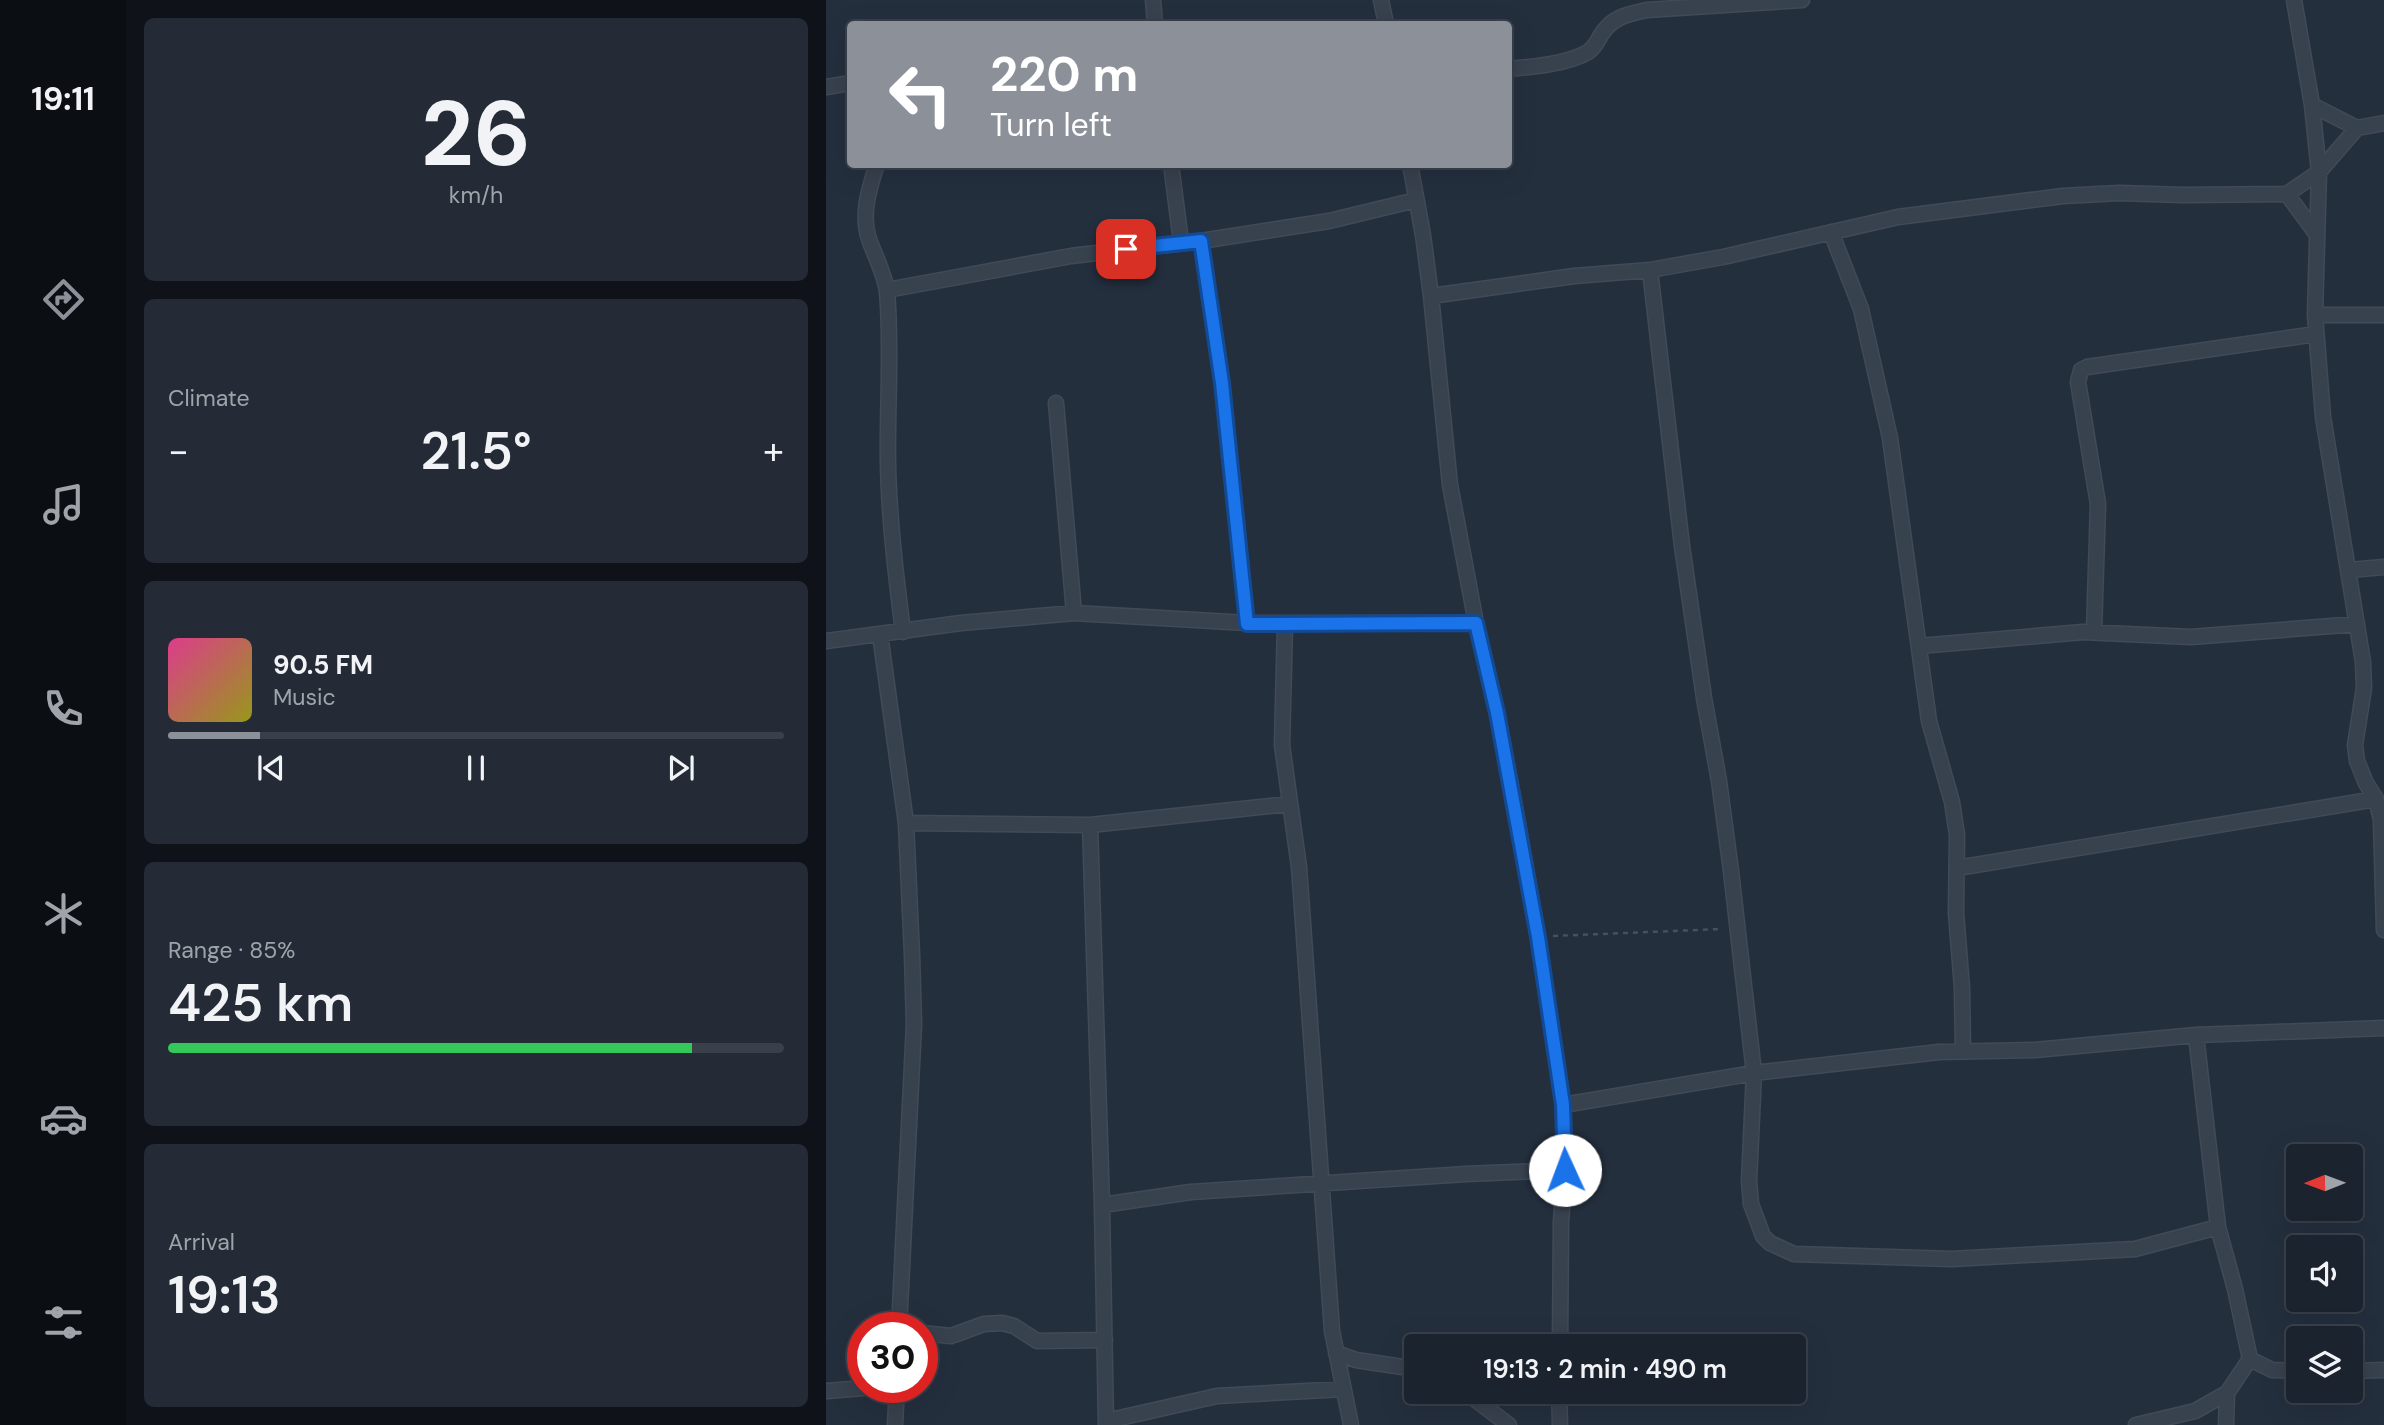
<!DOCTYPE html>
<meta charset="utf-8">
<style>
body{margin:0;font-family:"DM Sans",sans-serif;background:#242b36;color:#f1f3f6;height:100vh;display:flex;flex-direction:column;font-size:26px;white-space:nowrap}
*{box-sizing:border-box;margin:0}
p{font-size:23px;color:#a0a4aa}
.icon{flex:none;width:38px;height:38px;fill:none;stroke:currentColor;stroke-width:2;stroke-linecap:round;stroke-linejoin:round}
.map{position:relative;flex:1;overflow:hidden}
.sheet{display:flex;flex-direction:column;gap:18px;padding:18px;background:#0f1319;width:700px}
.sheet>*{flex:none}
.top-card{position:absolute;left:21px;top:21px;width:665px;height:147px;border-radius:7px;box-shadow:0 7px 28px #0002,0 0 0 2px #39404a;background:#8c9099;color:#fff;overflow:hidden}
.needle{width:46px;rotate:269deg}
.fabs{position:absolute;left:1460px;top:1144px;display:grid;gap:14px}
.fabs a{display:grid;place-items:center;width:77px;height:77px;border-radius:7px;background:#1b232e;box-shadow:0 7px 28px #0002,0 0 0 2px #39404a;font-size:35px}
.speed{position:absolute;left:21px;top:1312px;display:flex;gap:14px;font-size:35px;font-weight:700;text-align:center}
.speed>*{display:grid;place-content:center;width:91px;height:91px;border-radius:50%;background:#1b232e;box-shadow:0 7px 28px #0002,0 0 0 2px #39404a;line-height:1}
.speed .limit{border:10px solid #d22;background:#fff;color:#111}
.pin{position:absolute;display:grid;place-items:center;width:60px;height:60px;color:#fff;margin:-30px;border-radius:14px;box-shadow:0 4px 10px #0006}
.me{position:absolute;width:77px;margin:-38px;rotate:358deg;stroke-linejoin:round;filter:drop-shadow(0 0 5px #0008)}
.turn{display:flex;align-items:center;gap:24px;height:147px;padding:0 28px;font-size:32px}
.turn .icon{width:91px;height:91px;stroke-width:2.5}
.turn b{display:block;font-size:49px;line-height:60px}
.big{font-size:52px;font-weight:600;line-height:1.1}
.sheet .widget{flex:1;display:flex;flex-direction:column;justify-content:center;gap:10px;min-width:0;padding:0 24px;border-radius:10px;background:#242b36}
.sheet .dial{align-items:center;gap:0}
.dial b{font-size:91px;line-height:1}
.song{display:flex;align-items:center;gap:21px}
.cover{width:84px;height:84px;border-radius:10px;background:linear-gradient(135deg,hsl(330 70% 55%),hsl(60 70% 35%))}
.played{height:7px;border-radius:4px;background:linear-gradient(90deg,#8c9099 15%,#39404a 15%)}
.keys{display:flex;justify-content:space-around;direction:ltr}
.heat{display:flex;justify-content:space-between;align-items:center;font-size:38px;direction:ltr}
.charge{height:10px;border-radius:5px;background:linear-gradient(90deg,#34c759 85%,#39404a 0)}
.trip{position:absolute;left:578px;top:1334px;width:402px;height:70px;border-radius:7px;background:#1b232e;box-shadow:0 7px 28px #0002,0 0 0 2px #39404a;font-weight:600;line-height:70px;text-align:center}
main{display:flex;flex:1;min-height:0}
.dock{display:flex;flex-direction:column;width:126px;justify-content:space-around;align-items:center;background:#0b0e12;color:#a0a4aa}
.dock .icon{width:49px;height:49px}
.dock .selected{color:#8c9099}
.dock b{font-size:32px;color:#f1f3f6}
.map>svg:first-child{display:block}
.lines{fill:none;stroke-linecap:round;stroke-linejoin:round}
.minor-casing{stroke:#414a57;stroke-width:17}
.path{stroke:#3f5557;stroke-width:2.5;stroke-dasharray:5 5;stroke-linecap:butt}
.minor{stroke:#38414e;stroke-width:14}
.route-casing{stroke:#114b97;stroke-width:18}
.route{stroke:#1a73e8;stroke-width:12}
</style>
<main>
<nav class="dock">
<b>19:11</b>
<svg class="icon selected" aria-label="directions" viewBox="0 0 24 24"><path d="M12 3l9 9-9 9-9-9zM9 14v-3h6M13 9l2 2-2 2"/></svg>
<svg class="icon" aria-label="music" viewBox="0 0 24 24"><path d="M9 18V5l10-2v13"/><circle cx="6" cy="18" r="3"/><circle cx="16" cy="16" r="3"/></svg>
<svg class="icon" aria-label="phone" viewBox="0 0 24 24"><path d="M5 4h4l2 5-3 2q2 4 5 5l2-3 5 2v4C11 20 4 13 5 4z"/></svg>
<svg class="icon" aria-label="climate" viewBox="0 0 24 24"><path d="M12 3v18M4 7l16 10M4 17L20 7"/></svg>
<svg class="icon" aria-label="car" viewBox="0 0 24 24"><path d="M5 17H2v-5l4-1 3-4h7l3 4 3 1v5h-3M9 17h6M6 11h13"/><circle cx="7" cy="17" r="2"/><circle cx="17" cy="17" r="2"/></svg>
<svg class="icon" aria-label="filters" viewBox="0 0 24 24"><path d="M4 7h16M4 17h16"/><circle cx="9" cy="7" r="2"/><circle cx="15" cy="17" r="2"/></svg>
</nav>
<section class="sheet">
<div class="widget dial"><b>26</b><p>km/h</p></div>
<div class="widget"><p>Climate</p>
<div class="heat"><a>−</a><b class="big">21.5°</b><a>+</a></div>
</div>
<div class="widget">
<div class="song"><i class="cover"></i><div><b>90.5 FM</b><p>Music</p></div></div>
<div class="played"></div>
<div class="keys"><svg class="icon" aria-label="previous" viewBox="0 0 24 24"><path d="M18 5L8 12l10 7zM5 5v14"/></svg><svg class="icon" aria-label="pause" viewBox="0 0 24 24"><path d="M8 5v14M16 5v14"/></svg><svg class="icon" aria-label="next" viewBox="0 0 24 24"><path d="M6 5l10 7-10 7zM19 5v14"/></svg></div>
</div>
<div class="widget"><p>Range · 85%</p><b class="big">425 km</b><div class="charge"></div></div>
<div class="widget"><p>Arrival</p><b class="big">19:13</b></div>
</section>
<div class="map">
<svg width="1558" height="1425" viewBox="0 0 1558 1425">
<rect width="100%" height="100%" fill="#242f3e"/>
<g class="lines">
<g class="minor-casing">
<path id="minor" d="M327 0 329 24
M555 0 560 24
M1468 0 1486 105 1493 172 1489 315 1497 417 1537 662 1538 688 1529 745 1531 761 1540 783 1550 799 1555 820 1558 930
M682 69C705 67 742 64 762 52 769 47 771 42 775 35 786 17 802 14 821 10L976 0
M0 87 24 83
M1486 105 1531 128 1558 123
M51 164C43 189 34 216 44 242 50 258 59 275 61 292 66 349 61 406 62 463 63 519 70 576 77 632
M345 164 355 242
M584 164 597 235 605 296 624 485 650 623 671 713 688 801 712 937 737 1105 739 1170 735 1222 734 1346
M1461 194 1491 235
M1005 232 1035 309 1064 438 1103 721 1126 802 1131 835 1130 913 1136 988 1137 1051
M375 241 396 383 421 623
M824 270 856 546 878 698 893 781 905 871 928 1073 923 1181 925 1204 937 1236 944 1243 968 1254 1126 1259 1309 1249 1392 1227 1409 1289 1424 1359 1446 1370 1472 1371
M61 290 245 256 375 241 503 221 590 200
M605 296 748 276 824 270 897 257 1072 217 1237 196 1293 193 1357 195 1461 194 1493 172 1531 128
M1489 315H1558
M230 403 248 613
M1523 570 1558 567
M459 624 456 745 473 867 506 1331 525 1425
M1268 632 1272 504 1252 382 1255 370 1261 367 1490 334
M54 634 80 823 86 955 88 1024 73 1328
M0 641 135 623 248 613 421 623H650
M1093 646 1257 632 1365 637 1531 624
M80 823 264 825 463 804
M264 825 276 1205 280 1425
M1131 868 1550 799
M1370 1035 1392 1227
M737 1105 928 1073 1113 1052 1209 1050 1370 1035 1558 1028
M276 1205 365 1192 640 1174 739 1170
M96 1333 125 1336 158 1324 176 1323 188 1326 211 1341 279 1340
M510 1353 530 1360 590 1369
M1524 1371 1558 1370
M0 1391 38 1388
M638 1391 683 1425
M733 1391 734 1425
M280 1421 391 1396 517 1389
M69 1425 71 1388
M1310 1425 1369 1411 1401 1393 1424 1359
M1400 1425 1401 1393"/>
</g>
<path class="path" d="M727 936 895 929"/>
<use href="#minor" class="minor"/>
</g>
<g class="lines">
<g class="route-casing">
<path id="route" d="M300 249 375 241 396 383 421 624 650 623 671 713 712 937 737 1105 739 1170"/>
</g>
<use href="#route" class="route"/>
</g>
</svg>
<div class="fabs">
<a><svg class="needle" viewBox="-14 -14 28 28"><path d="M0-13l5 13h-10z" fill="#e53935"/><path d="M0 13l5-13h-10z" fill="#a0a4aa"/></svg></a>
<a><svg class="icon" aria-label="sound" viewBox="0 0 24 24"><path d="M4 9h4l5-4v14l-5-4H4zM17 9q2 3 0 6"/></svg></a>
<a><svg class="icon" aria-label="layers" viewBox="0 0 24 24"><path d="M12 4l9 5-9 5-9-5zM3 14l9 5 9-5"/></svg></a>
</div>
<div class="speed"><div class="limit">30</div></div>
<div class="pin" style="left:300px;top:249px;background:#d93025"><svg class="icon" aria-label="arrive" viewBox="0 0 24 24"><path d="M6 21V4h12l-3 4 3 4H6"/></svg></div>
<svg class="me" style="left:739px;top:1170px" viewBox="-20 -20 40 40"><circle r="19" fill="#fff"/><path d="M0-13L10 11 0 6-10 11z" fill="#1a73e8"/></svg>
<div class="trip">19:13 · 2 min · 490 m</div>
<div class="top-card">
<div class="turn"><svg class="icon" aria-label="left" viewBox="0 0 24 24"><path d="M17 20v-9H6M10 6l-5 5 5 5"/></svg><div><b>220 m</b>Turn left</div></div>
</div>
</div>
</main>
